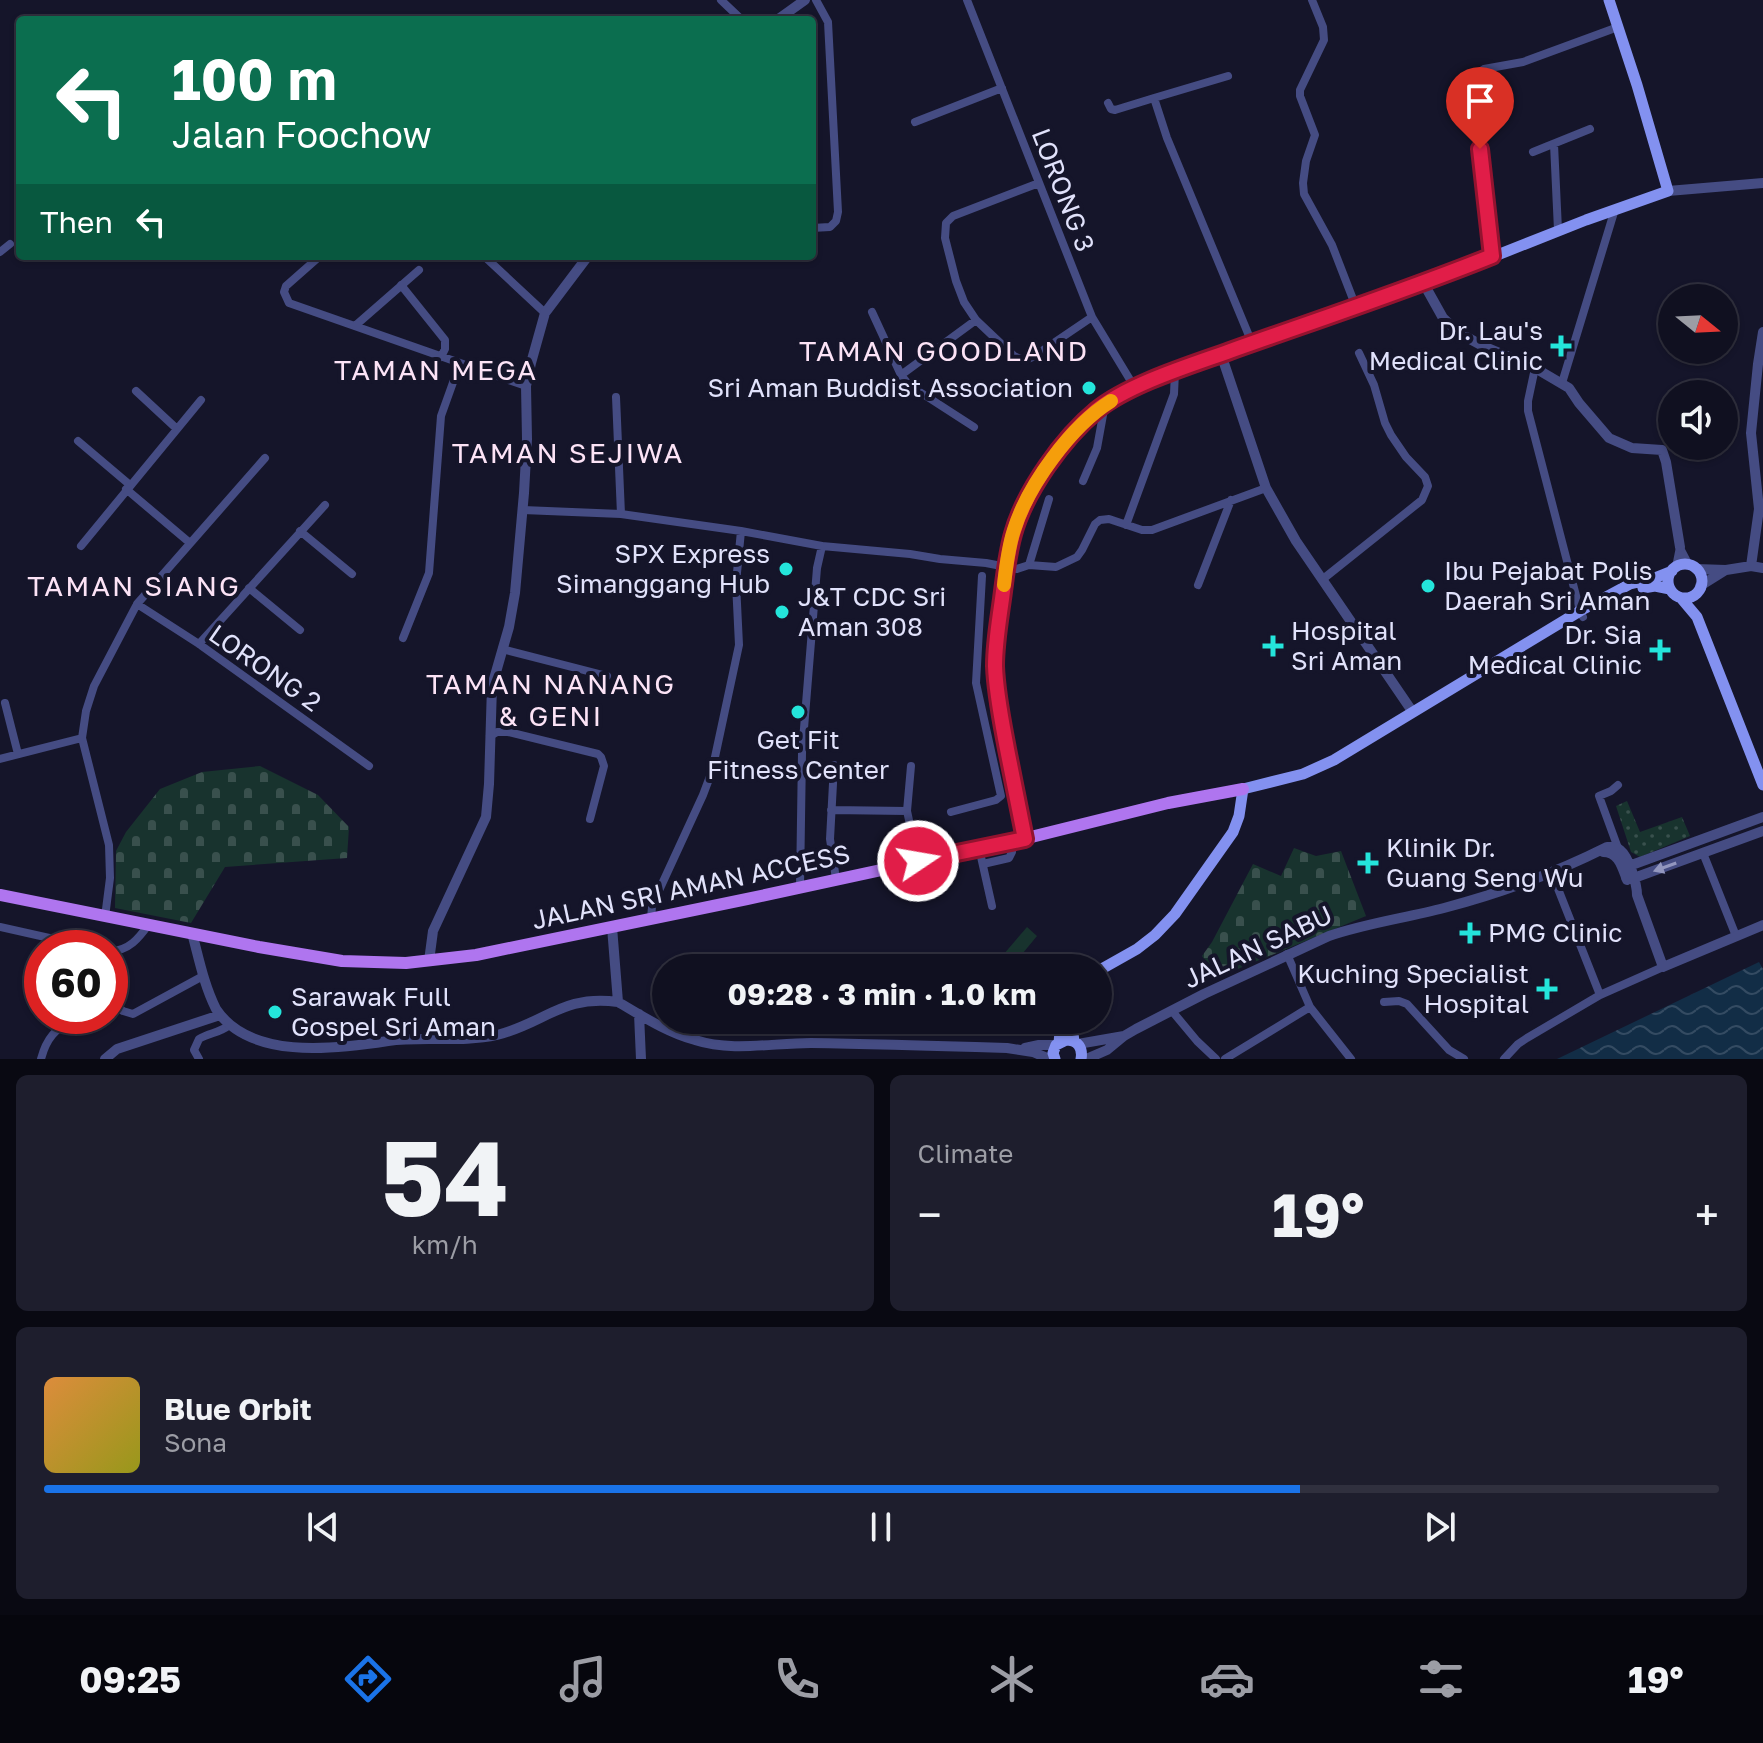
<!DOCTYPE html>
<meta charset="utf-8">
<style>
body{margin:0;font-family:"Golos Text",sans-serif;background:#1e1e2d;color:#f1f3f6;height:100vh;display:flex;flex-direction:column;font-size:30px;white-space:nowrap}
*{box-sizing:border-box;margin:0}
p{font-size:26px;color:#9c9da5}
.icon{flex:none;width:44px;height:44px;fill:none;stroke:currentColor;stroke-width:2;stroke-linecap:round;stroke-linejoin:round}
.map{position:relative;height:1059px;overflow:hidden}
.panel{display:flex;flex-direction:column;gap:16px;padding:16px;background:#090912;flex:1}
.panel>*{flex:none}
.top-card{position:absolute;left:16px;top:16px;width:800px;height:244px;border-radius:8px;box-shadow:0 2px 6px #0004,0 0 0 2px #30303e;background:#0b6e4f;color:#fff;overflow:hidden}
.needle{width:52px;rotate:108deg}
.controls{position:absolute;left:1658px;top:284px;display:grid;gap:16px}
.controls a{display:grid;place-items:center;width:80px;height:80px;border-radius:50%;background:#101020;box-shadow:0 2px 6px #0004,0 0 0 2px #30303e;font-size:40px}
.speed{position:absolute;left:24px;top:930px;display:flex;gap:16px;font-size:40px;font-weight:700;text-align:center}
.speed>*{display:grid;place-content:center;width:104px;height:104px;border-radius:50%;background:#101020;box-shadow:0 2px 6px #0004,0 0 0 2px #30303e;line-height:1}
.speed .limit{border:12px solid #d22;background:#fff;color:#111}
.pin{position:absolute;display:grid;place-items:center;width:68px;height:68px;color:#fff;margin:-82px -34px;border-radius:50% 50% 50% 0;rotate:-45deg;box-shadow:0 0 8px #0007}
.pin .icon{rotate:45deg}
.me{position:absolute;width:88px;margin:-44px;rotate:78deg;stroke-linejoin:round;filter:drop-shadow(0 0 6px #0008)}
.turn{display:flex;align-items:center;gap:28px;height:168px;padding:0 24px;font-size:36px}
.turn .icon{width:104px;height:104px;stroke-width:2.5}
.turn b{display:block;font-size:56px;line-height:68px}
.then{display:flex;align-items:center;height:76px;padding:0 24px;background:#0003;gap:16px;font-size:30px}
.big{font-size:60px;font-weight:700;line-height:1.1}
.panel .card{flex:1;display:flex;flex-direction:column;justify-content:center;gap:12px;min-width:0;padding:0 28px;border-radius:12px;background:#1e1e2d}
.panel .dial{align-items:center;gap:0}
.dial b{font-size:104px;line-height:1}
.song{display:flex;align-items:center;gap:24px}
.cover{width:96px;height:96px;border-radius:12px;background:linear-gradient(135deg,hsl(30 70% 55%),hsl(60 70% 35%))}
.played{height:8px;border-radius:4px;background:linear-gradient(90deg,#1a73e8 75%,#30303e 75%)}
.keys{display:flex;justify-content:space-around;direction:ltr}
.heat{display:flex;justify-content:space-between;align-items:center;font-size:44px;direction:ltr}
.panel .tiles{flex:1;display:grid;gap:16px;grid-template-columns:1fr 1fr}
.card:last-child{grid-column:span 2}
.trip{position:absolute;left:652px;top:954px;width:460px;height:80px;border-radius:40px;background:#101020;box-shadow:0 2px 6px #0004,0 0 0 2px #30303e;font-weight:700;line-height:80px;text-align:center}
.tab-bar{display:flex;height:128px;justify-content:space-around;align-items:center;background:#06060d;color:#9c9da5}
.tab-bar .icon{width:56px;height:56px}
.tab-bar .active{color:#1a73e8}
.tab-bar b{font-size:36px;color:#f1f3f6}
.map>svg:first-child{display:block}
.grass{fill:url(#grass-dots)}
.cemetery{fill:url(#cemetery-stones)}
.garden{fill:#18332e}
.water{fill:url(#water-waves)}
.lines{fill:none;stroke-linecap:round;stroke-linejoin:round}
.minor{stroke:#454c83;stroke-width:8}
.tertiary{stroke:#454c83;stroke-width:10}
.secondary{stroke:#8391f0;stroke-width:11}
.primary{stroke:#af75ef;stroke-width:12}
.oneway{fill:#9397bf}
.route-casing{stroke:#92132f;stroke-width:20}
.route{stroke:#e11d48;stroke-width:14}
.slow{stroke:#f59e0b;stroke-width:14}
.poi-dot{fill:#24e5db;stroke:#15152a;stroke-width:3}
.labels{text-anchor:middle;stroke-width:8;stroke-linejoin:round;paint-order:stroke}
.street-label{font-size:26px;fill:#e1e2fb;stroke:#15152a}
.poi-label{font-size:26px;fill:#e1e2fb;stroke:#15152a;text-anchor:start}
.neighbourhood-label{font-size:28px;letter-spacing:2px;fill:#fce3f6;stroke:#15152a}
</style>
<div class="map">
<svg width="1763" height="1059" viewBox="0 0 1763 1059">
<defs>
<pattern id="grass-dots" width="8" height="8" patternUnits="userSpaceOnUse" patternTransform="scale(2)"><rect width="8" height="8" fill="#18332e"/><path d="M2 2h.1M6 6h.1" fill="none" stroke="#39504d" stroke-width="1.8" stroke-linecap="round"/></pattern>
<pattern id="cemetery-stones" width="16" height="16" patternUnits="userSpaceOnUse" patternTransform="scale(2)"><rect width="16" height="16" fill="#18332e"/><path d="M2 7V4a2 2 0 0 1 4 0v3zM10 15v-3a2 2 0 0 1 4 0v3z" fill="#39504d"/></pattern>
<pattern id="water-waves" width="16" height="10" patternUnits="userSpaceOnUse" patternTransform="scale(2)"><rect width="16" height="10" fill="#122d46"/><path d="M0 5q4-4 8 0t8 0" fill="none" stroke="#344b62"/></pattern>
</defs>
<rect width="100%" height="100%" fill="#15152a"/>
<path class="grass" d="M1627 801 1640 832 1682 817 1690 836 1640 857 1631 852 1616 806Z"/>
<path class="cemetery" d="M260 766 318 795 349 827 347 858 225 867 191 923 115 908 116 851 126 832 160 789 202 772Z
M1294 848 1316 856 1341 851 1366 916 1216 978 1202 956 1212 942 1253 864 1281 876Z"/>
<path class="garden" d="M1027 927 1037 936 1014 964 1003 955Z"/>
<path class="water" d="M1759 962 1763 969V1059H1557Z"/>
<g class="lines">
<path class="minor" d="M721 0 742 20
M967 0 1092 317 1135 388
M1312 0 1323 27 1324 40 1300 90V96L1315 135 1306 161 1303 183 1304 194 1332 245 1356 307
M1228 76 1154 98 1167 138 1252 343
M1108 103 1111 109 1115 110 1154 98
M915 122 1002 88
M1554 144 1558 230
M1533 152 1590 129
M1039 183 953 216 946 223 945 238 956 281 964 302 976 320 1014 356C1022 360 1025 361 1033 357L1092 317
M812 228 830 227 836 221 838 212 828 22 816 0
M0 252 10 244
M320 256 286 286 284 292 289 303 526 386
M484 256 545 313
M1492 256 1487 199 1472 86 1477 74 1484 69 1523 62 1618 27
M401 285 445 340V349L441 357
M872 312 901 375 909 385 974 427
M356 325 419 270
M1535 368 1528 401V411L1580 611 1583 617
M901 375 976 320
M1562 383 1615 209
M136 391 177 429
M616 397 621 514
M78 441 130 485
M1083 481 1097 448 1105 404
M126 489 190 543
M523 510 621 514 741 531 822 546 910 554 940 559 986 563 1017 569 1029 565 1056 567 1077 557 1082 550 1095 524 1100 520 1109 519 1142 530H1152L1266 488
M1126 525 1174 394 1175 371
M300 531 352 574
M81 546 201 400
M1680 548 1689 565
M1029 565 1049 499
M1676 567 1680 547
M1323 579 1422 500 1428 486 1425 477 1406 457 1391 435 1385 423 1374 385 1359 353
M1198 585 1231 500
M249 588 300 630
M137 604 199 644 369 766
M403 638 429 573 441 416 460 363
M199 644 325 505
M502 649 607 676
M5 703 18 754
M490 736 497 732H508L598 754 601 757 604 766 590 819
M0 759 82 738
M834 765 830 839 836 879
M911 766 907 811 918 861
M831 810 907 811
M951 812 996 800 1001 796 976 683 982 576
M979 848 992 906
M1618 848 1599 796 1611 791 1618 785
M1703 853 1736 936
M983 864 1009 858 1012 852 1011 842
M1551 871 1600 995
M800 887 802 753 817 568 822 546
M105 917 110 878 109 845 82 738 86 711 94 686 137 604 265 458
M651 918 652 907 656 897 703 795 712 771 739 645 736 583 741 531
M0 927 94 948
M110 951C129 951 139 938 149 924
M1287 954 1310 1007 1351 1059
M110 1001 123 1011 133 1014 203 976
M1384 1002 1399 1001 1407 1004 1449 1050 1464 1059
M1172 1011 1197 1041 1216 1059
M41 1059C47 1036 56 1030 75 1016
M199 1059 194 1050 199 1039C208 1033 219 1033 228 1026
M1225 1059 1310 1007
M1504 1059 1518 1044 1527 1038 1600 995 1663 967"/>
<path class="tertiary" d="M777 20 805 0
M1668 191 1763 183
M1424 284 1443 318 1459 333 1483 346 1535 368 1569 388 1579 403 1609 438 1632 448 1662 450 1666 462 1680 547
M1221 354 1266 488 1296 541 1412 711
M1751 566 1759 509 1751 433 1758 364 1763 332
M1696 569 1726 570 1751 566 1763 568
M1700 586 1724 571
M1603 852C1619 852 1622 867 1627 880
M1631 875 1634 878 1763 831
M1626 878 1629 866 1763 817
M192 933C199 959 204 985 216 1009 249 1059 331 1050 388 1041 424 1036 462 1043 497 1035 545 1023 563 994 618 1002L612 927
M429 961 433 931 486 817 489 784 492 686 509 627 515 593 524 493 527 439 526 386 531 363 545 313 588 256
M618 1002C642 1016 668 1033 695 1040 732 1052 772 1043 811 1043 876 1044 942 1046 1007 1048L1033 1052 1050 1059
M639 1014 641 1059
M1078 1044 1124 1036
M1025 1048 1039 1045H1056
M105 1059 117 1049 220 1015
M1086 1059 1107 1050 1124 1036 1136 1029 1204 994 1329 936C1367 923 1406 918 1444 908 1498 894 1557 872 1607 847 1613 847 1616 846 1620 850 1629 857 1637 884 1637 895L1663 967 1763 925"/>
<path class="secondary" d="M1668 581a17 17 0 1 1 34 0a17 17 0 1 1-34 0Z
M1643 588 1655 586 1670 589
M1681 598 1697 617 1763 785
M1025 839 997 693 995 665 996 640 1009 550 1017 521 1032 492 1062 445 1075 429 1098 409 1117 396 1184 367 1424 284 1586 220 1668 191 1637 85 1609 0
M1098 971 1137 949 1155 935 1175 914 1233 832 1239 816 1243 789 1303 774 1334 760 1580 611 1630 584 1652 579 1672 571
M1071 1020 1074 1041
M1059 1043 1061 1020
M1055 1059 1053 1053 1056 1045 1066 1040C1078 1040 1083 1048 1081 1059"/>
<path class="primary" d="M0 895 259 947 342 961 406 963 476 955 747 899 1011 842 1168 803 1243 789"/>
</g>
<defs><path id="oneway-solid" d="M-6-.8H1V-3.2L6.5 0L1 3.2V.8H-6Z" transform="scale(2)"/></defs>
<use class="oneway" href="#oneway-solid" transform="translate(1665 867) rotate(160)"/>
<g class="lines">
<g class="route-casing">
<path id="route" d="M918 861 1025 839C1019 809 1013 779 1007 749 1002 722 996 694 995 666 995 643 999 621 1002 599 1005 577 1007 555 1013 534 1025 491 1063 438 1097 410 1129 384 1191 365 1230 351 1317 320 1405 291 1492 256L1480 149"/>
</g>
<use href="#route" class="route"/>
<path class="slow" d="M1004 585C1006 567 1008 548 1014 530 1028 485 1071 426 1111 401"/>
</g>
<g class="poi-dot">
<path d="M1557 334h8v8h8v8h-8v8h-8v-8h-8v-8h8z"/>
<circle cx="1089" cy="388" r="8"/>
<circle cx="786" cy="569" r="8"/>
<circle cx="1428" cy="586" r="8"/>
<circle cx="782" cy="612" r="8"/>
<path d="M1269 634h8v8h8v8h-8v8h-8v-8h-8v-8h8z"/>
<path d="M1656 638h8v8h8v8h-8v8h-8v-8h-8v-8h8z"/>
<circle cx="798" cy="712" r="8"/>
<path d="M1364 851h8v8h8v8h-8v8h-8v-8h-8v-8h8z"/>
<path d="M1466 921h8v8h8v8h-8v8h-8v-8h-8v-8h8z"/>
<path d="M1543 977h8v8h8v8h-8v8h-8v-8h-8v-8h8z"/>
<circle cx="275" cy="1012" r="8"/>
</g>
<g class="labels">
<g class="street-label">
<text transform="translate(1063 190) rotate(69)" y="9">LORONG 3</text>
<text transform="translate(265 668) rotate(35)" y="9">LORONG 2</text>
<text transform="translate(691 887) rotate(-12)" y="9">JALAN SRI AMAN ACCESS</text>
<text transform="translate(1258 947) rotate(-25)" y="9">JALAN SABU</text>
</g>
<g class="poi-label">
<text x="1543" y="340" text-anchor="end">Dr. Lau's<tspan x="1543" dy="30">Medical Clinic</tspan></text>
<text x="1073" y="397" text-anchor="end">Sri Aman Buddist Association</text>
<text x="770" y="563" text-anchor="end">SPX Express<tspan x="770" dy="30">Simanggang Hub</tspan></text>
<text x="1444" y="580">Ibu Pejabat Polis<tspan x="1444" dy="30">Daerah Sri Aman</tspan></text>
<text x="798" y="606">J&amp;T CDC Sri<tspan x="798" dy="30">Aman 308</tspan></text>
<text x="1291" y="640">Hospital<tspan x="1291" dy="30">Sri Aman</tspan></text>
<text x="1642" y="644" text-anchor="end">Dr. Sia<tspan x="1642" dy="30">Medical Clinic</tspan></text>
<text x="798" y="749" text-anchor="middle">Get Fit<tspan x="798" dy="30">Fitness Center</tspan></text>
<text x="1386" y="857">Klinik Dr.<tspan x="1386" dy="30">Guang Seng Wu</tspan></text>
<text x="1488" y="942">PMG Clinic</text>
<text x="1529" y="983" text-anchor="end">Kuching Specialist<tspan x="1529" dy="30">Hospital</tspan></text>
<text x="291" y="1006">Sarawak Full<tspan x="291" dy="30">Gospel Sri Aman</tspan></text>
</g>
<g class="neighbourhood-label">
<text x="944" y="361">TAMAN GOODLAND</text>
<text x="436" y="380">TAMAN MEGA</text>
<text x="568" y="463">TAMAN SEJIWA</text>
<text x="134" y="596">TAMAN SIANG</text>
<text x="551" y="694">TAMAN NANANG<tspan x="551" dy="32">&amp; GENI</tspan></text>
</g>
</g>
</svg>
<div class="controls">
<a><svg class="needle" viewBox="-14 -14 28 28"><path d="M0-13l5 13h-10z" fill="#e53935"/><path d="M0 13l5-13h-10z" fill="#9c9da5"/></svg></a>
<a><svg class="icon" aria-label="sound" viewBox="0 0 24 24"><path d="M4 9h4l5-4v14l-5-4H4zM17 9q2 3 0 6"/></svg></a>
</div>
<div class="speed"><div class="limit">60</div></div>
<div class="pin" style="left:1480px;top:149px;background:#d93025"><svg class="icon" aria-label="arrive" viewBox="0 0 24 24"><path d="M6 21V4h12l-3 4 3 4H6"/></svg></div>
<svg class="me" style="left:918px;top:861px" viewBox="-20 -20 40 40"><circle r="17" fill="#e11d48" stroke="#fff" stroke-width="3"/><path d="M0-11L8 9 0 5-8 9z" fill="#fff"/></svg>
<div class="trip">09:28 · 3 min · 1.0 km</div>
<div class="top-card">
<div class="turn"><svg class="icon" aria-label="left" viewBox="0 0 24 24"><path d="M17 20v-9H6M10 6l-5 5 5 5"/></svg><div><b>100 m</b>Jalan Foochow</div></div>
<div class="then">Then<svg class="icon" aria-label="left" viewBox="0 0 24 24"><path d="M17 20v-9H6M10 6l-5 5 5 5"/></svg></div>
</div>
</div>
<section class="panel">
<div class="tiles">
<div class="card dial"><b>54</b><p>km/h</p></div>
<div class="card"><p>Climate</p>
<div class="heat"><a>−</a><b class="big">19°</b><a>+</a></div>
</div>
<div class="card">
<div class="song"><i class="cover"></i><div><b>Blue Orbit</b><p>Sona</p></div></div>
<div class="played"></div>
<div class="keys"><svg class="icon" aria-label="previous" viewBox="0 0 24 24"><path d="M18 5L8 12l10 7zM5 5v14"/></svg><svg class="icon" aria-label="pause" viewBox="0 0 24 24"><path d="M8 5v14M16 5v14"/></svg><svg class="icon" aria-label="next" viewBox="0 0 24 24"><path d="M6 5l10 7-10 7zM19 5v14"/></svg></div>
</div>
</div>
</section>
<nav class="tab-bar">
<b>09:25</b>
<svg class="icon active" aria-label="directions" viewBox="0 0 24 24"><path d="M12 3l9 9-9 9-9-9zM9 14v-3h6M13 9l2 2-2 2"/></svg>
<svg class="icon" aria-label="music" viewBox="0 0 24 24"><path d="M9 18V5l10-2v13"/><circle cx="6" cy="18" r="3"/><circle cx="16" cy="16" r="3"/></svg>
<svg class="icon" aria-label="phone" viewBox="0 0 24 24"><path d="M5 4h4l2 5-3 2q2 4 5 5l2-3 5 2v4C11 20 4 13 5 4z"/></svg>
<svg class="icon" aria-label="climate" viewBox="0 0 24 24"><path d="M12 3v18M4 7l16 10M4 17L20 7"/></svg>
<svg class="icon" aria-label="car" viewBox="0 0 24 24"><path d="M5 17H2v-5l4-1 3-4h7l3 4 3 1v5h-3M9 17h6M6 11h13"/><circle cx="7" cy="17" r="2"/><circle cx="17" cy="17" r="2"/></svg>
<svg class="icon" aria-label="filters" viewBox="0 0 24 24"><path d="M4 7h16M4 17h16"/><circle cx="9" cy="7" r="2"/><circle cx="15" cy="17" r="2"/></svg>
<b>19°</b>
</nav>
